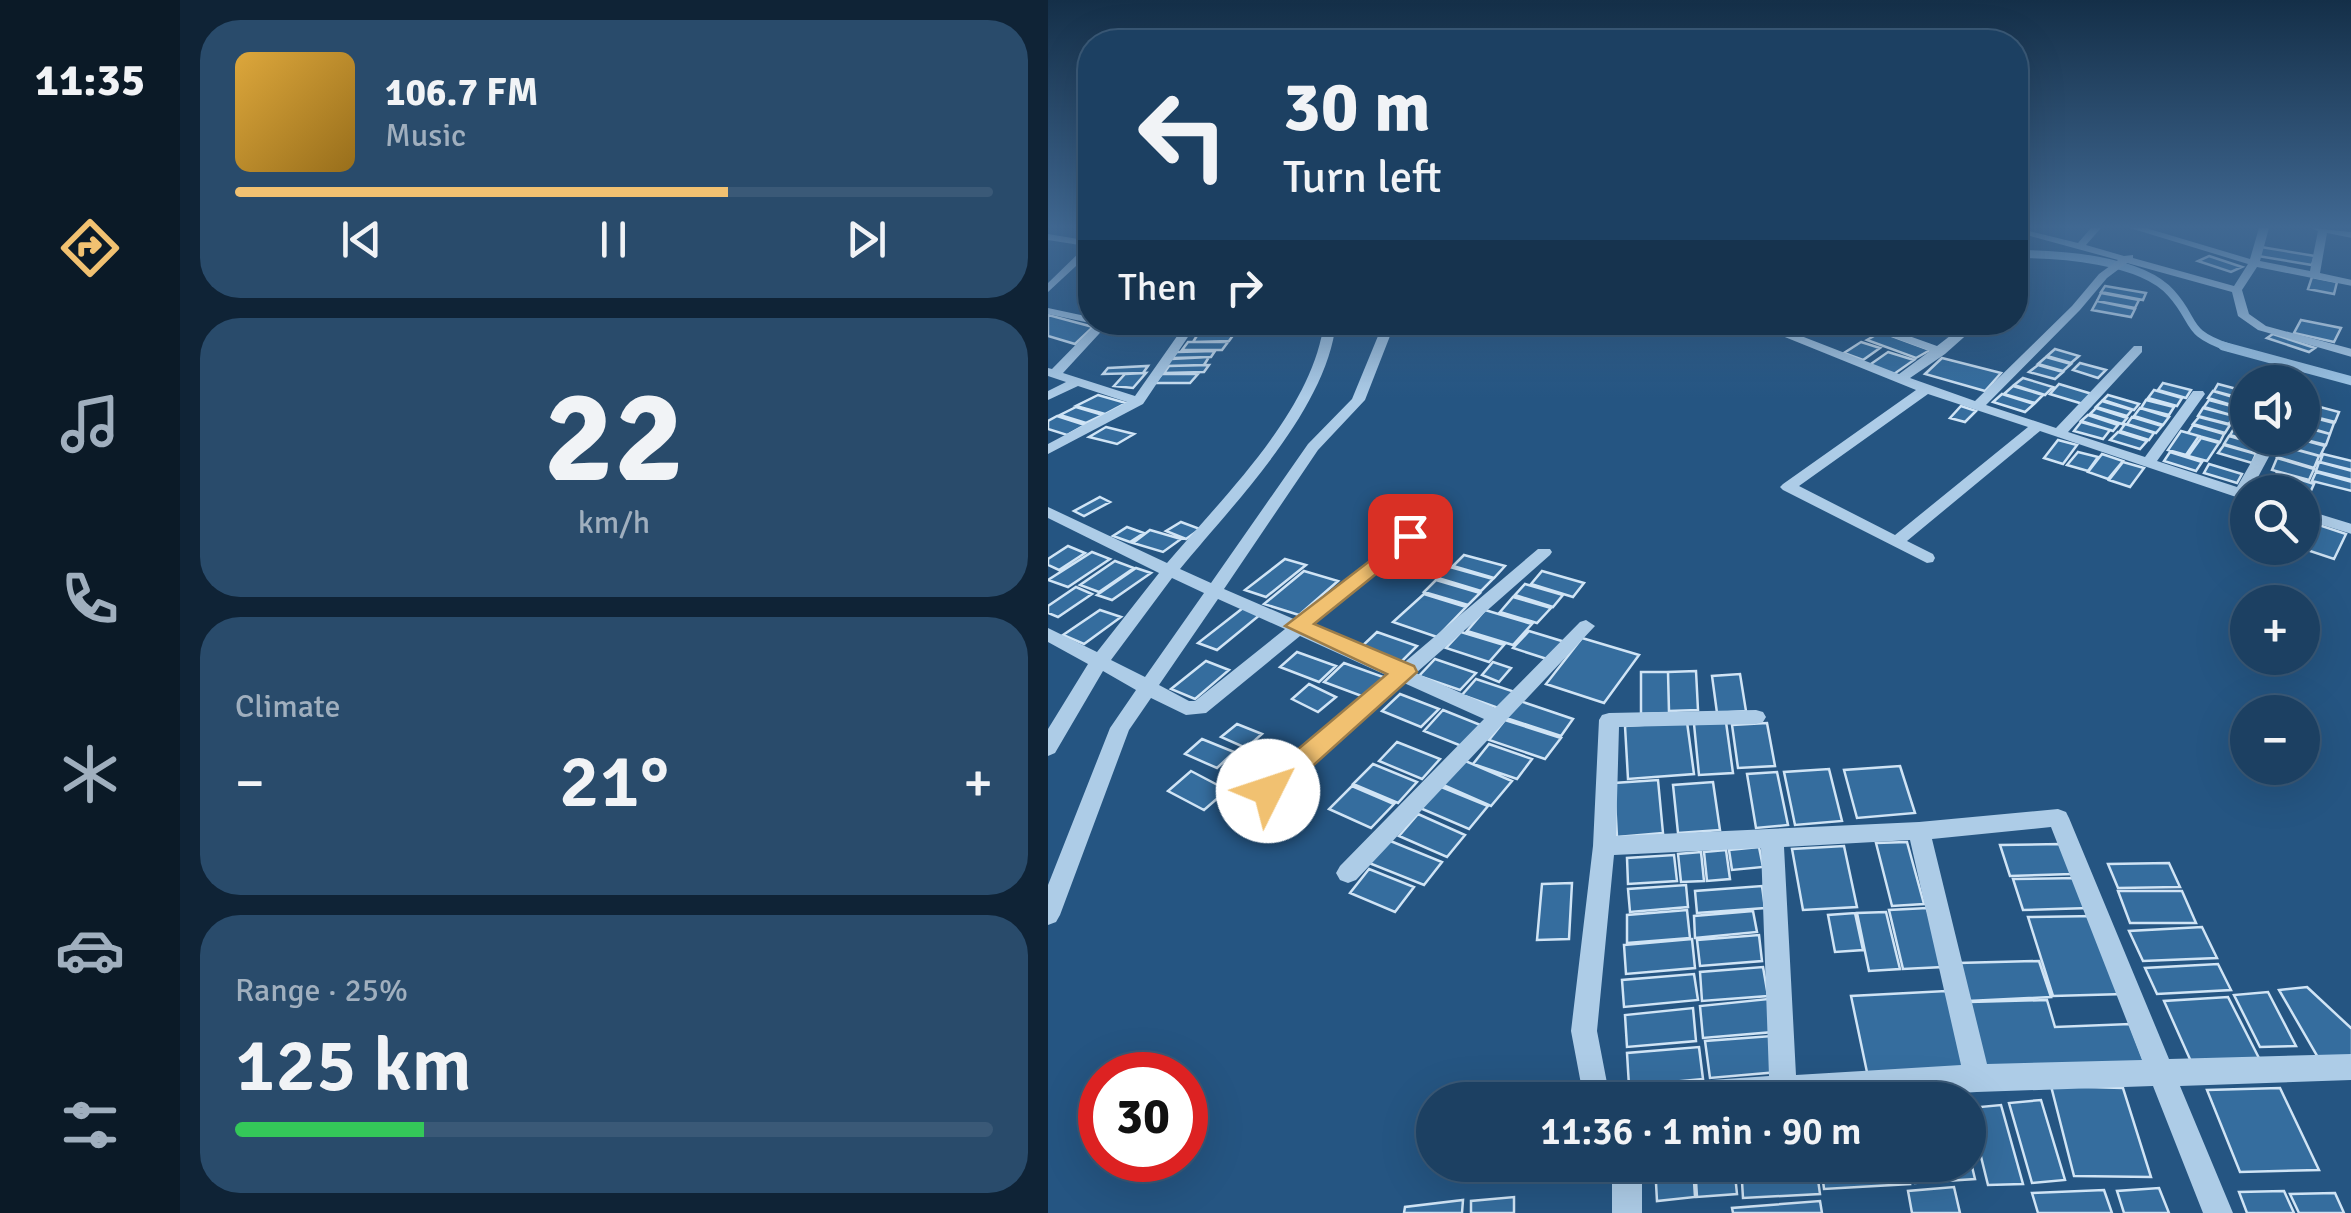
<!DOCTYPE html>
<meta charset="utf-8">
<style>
body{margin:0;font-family:Signika,sans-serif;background:#294b6b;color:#f1f3f6;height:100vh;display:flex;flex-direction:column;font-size:38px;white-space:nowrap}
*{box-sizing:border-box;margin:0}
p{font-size:32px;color:#a0afbe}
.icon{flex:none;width:55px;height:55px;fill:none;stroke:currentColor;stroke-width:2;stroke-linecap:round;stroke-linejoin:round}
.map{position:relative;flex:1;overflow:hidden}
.panel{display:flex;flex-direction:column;gap:20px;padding:20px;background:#0f2336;width:868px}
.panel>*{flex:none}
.banner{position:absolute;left:30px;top:30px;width:950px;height:305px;border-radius:40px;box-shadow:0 10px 40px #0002,0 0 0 2px #3a5977;background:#1c4062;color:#f1f3f6;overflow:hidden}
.buttons{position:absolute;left:1182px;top:365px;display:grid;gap:20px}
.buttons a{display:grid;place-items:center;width:90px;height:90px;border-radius:50%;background:#1c4062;box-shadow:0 10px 40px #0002,0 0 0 2px #3a5977;font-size:50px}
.speed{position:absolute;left:30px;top:1052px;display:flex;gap:20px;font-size:50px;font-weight:700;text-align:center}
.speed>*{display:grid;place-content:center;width:130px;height:130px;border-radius:50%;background:#1c4062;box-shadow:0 10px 40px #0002,0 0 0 2px #3a5977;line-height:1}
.speed .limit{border:15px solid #d22;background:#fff;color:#111}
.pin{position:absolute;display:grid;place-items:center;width:85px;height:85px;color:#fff;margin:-42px;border-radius:20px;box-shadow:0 5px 15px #0006}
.me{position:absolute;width:110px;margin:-55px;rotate:49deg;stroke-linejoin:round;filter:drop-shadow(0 0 8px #0008)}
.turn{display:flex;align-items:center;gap:35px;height:210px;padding:0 40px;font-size:45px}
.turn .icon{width:130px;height:130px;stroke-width:2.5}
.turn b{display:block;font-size:70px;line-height:85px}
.then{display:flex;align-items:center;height:95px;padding:0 40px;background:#0003;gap:20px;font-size:38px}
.big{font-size:75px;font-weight:600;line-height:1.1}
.panel .card{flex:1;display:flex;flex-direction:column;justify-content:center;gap:15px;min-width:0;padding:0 35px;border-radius:40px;background:#294b6b}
.panel .dial{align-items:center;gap:0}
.dial b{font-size:130px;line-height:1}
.song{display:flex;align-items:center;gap:30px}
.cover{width:120px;height:120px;border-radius:15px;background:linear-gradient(135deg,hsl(40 70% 55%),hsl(40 70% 35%))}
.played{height:10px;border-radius:5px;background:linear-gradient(90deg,#f1c171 65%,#3a5977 65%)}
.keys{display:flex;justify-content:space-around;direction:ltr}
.heat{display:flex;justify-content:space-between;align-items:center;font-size:55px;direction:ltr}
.charge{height:15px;border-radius:8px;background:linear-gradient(90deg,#34c759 25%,#3a5977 0)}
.trip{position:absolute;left:368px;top:1082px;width:570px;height:100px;border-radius:50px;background:#1c4062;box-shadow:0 10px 40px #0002,0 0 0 2px #3a5977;font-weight:600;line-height:100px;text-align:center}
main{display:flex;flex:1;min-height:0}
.menu{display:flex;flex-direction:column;width:180px;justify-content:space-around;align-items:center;background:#0b1a27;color:#a0afbe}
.menu .icon{width:70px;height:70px}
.menu .active{color:#f1c171}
.menu b{font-size:45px;color:#f1f3f6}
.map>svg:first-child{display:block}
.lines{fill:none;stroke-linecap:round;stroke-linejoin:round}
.stream-far1{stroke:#a1c8e8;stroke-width:8}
.stream{stroke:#a1c8e8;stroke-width:9}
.building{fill:#356d9e;stroke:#d0e4f5;stroke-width:2.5}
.minor{fill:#adcce7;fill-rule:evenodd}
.route{fill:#f1c171;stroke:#9d7d49;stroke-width:2.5}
</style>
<main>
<nav class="menu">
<b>11:35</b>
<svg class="icon active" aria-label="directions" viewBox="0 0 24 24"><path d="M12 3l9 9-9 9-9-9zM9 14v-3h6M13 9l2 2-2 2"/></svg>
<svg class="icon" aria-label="music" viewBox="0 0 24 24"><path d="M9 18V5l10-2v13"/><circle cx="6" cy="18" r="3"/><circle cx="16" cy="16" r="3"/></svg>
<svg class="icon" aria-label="phone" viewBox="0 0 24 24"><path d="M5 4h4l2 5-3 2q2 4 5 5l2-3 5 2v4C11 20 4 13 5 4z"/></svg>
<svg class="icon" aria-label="climate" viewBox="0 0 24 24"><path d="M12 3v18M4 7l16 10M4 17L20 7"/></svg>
<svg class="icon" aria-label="car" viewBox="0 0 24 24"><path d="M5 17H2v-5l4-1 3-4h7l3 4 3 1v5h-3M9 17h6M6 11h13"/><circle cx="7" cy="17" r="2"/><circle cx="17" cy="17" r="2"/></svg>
<svg class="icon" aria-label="filters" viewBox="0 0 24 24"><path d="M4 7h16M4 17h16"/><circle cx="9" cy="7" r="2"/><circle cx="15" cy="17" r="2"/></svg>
</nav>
<section class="panel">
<div class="card">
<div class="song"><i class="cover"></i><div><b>106.7 FM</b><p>Music</p></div></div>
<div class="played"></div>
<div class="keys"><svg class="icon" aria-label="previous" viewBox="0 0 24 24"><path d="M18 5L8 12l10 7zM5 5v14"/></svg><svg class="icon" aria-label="pause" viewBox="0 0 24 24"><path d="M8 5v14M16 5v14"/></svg><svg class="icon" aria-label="next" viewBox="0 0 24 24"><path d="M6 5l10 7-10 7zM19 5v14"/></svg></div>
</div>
<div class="card dial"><b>22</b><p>km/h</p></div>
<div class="card"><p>Climate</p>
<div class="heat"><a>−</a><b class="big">21°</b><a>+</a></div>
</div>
<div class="card"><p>Range · 25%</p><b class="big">125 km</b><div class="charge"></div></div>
</section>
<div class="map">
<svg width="1304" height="1213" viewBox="0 0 1304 1213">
<rect width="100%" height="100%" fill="#255582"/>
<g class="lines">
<path class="stream-far1" d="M968 254C1010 254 1093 259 1123 293 1150 323 1135 332 1182 348"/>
<path class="stream" d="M1175 346 1304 381"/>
</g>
<path class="building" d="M1213 247 1267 256 1264 265 1210 256Z
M1161 256 1194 267 1183 272 1150 261Z
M1264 277 1289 282 1286 294 1260 289Z
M1057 286 1098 293 1095 300 1053 292Z
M1053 293 1091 300 1087 308 1049 301Z
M1049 301 1087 309 1083 317 1044 310Z
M0 315 45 327 27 344 0 336Z
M1253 320 1293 328 1286 342 1246 333Z
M101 322H135L131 329 96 331Z
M887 322 910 331 899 336 865 324Z
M833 332 882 350 868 358 819 340Z
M150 334H186L181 341 145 342Z
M1225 334 1267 348 1261 352 1219 338Z
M140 342H180L174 350H134Z
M813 342 832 348 815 360 796 353Z
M1007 349 1031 356 1023 363 999 356Z
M167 351 163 357 124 358 129 352Z
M840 352 866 360 846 374 820 366Z
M161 357 156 365 117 366 123 359Z
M998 357 1023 364 1015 371 990 364Z
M894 358 953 373 937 391 877 374Z
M1032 363 1058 370 1050 378 1025 370Z
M161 365 156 372 116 373 121 366Z
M990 365 1015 372 1007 379 981 372Z
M100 366 95 373 55 374 60 368Z
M98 373 85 388 66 386 77 374Z
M114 374H150L142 383H107Z
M975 378 1005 387 997 395 966 385Z
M1115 383 1143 390 1138 398 1110 390Z
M1011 384 1044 394 1035 404 1002 394Z
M1170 384 1200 392V393L1196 399 1166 391Z
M965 386 995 395 987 403 956 394Z
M1106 390 1134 398 1129 406 1100 398Z
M1165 391 1195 400 1190 407 1160 398Z
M954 394 986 404 977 412 945 402Z
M50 395 78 403 57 414 28 406Z
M1060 395 1091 404 1086 410 1055 400Z
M1098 400 1126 407 1121 415 1093 408Z
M1161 400 1191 408 1186 416 1156 407Z
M1054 401 1084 410 1079 416 1048 407Z
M1257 403 1291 412 1287 422 1255 414Z
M913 406 928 411 917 422 902 418Z
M28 407 55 415 38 423 12 415Z
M1048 408 1079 418 1074 424 1042 414Z
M1092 408 1121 417 1115 425 1086 416Z
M1155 408 1186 416 1181 424 1150 416Z
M1040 415 1070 425 1065 431 1033 421Z
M1255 415 1286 423 1282 434 1255 426Z
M9 416 37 425 19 435 0 429V421Z
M1084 417 1114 426 1108 433 1079 424Z
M1151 417 1182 425 1177 433 1145 424Z
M1033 422 1062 430 1055 439 1026 431Z
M1077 424 1106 433 1101 440 1072 431Z
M1145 425 1176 434 1172 442 1140 433Z
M58 427 86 434 69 444 41 437Z
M1187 427 1200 431V438H1219L1214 445 1182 435Z
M1255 427 1282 434 1278 445 1250 438H1255Z
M1133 431 1151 436 1138 455 1120 450Z
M1070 432 1099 441 1092 449 1062 440Z
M1181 436 1213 445 1209 454 1176 444Z
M1153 438 1171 443 1159 461 1140 456Z
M1240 438H1248L1277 446 1272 456 1236 446Z
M1010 440 1029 445 1015 464 996 458Z
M1176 445 1208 454 1204 463 1170 453Z
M1235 446 1271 456 1266 468 1229 457Z
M1030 452 1050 457 1040 471 1019 465Z
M1122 452 1154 462 1148 471 1116 461Z
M1054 454 1075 461 1060 479 1040 472Z
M1275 454 1304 461V470L1272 462Z
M1229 458 1266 469 1261 480 1224 470Z
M1075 462 1096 468 1082 487 1061 480Z
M1271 462 1304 471V480L1268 471Z
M1161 464 1194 474 1189 483 1156 473Z
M1229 472 1266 484 1261 495 1223 484Z
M1268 472 1304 482V491L1264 481Z
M52 497 62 502 36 516 26 511Z
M133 522 152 529 138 539 118 531Z
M1262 522 1298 534 1286 559 1253 548Z
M79 527 96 533 82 542 65 536Z
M102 530 133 539 115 552 85 543Z
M20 546 37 553 11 570 0 565V559Z
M44 552 62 559 20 587 0 580Z
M416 555 457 566 446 578 405 566Z
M237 559 258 565 218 597 197 590Z
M67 561 86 568 51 592 32 585Z
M402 567 445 579 433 591 390 578Z
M88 568 103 573 64 600 49 595Z
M256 571 290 581 251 615 216 604Z
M494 571 536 583 525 597 483 584Z
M388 580 432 593 420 605 376 592Z
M477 584 515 595 505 607 467 595Z
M28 587 44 594 10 617 0 613V606Z
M376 594 418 607 389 637 345 622Z
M465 597 503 608 489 623 452 612Z
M195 608 213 614 169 650 150 643Z
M52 610 73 617 36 644 15 635Z
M437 610 484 624 465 645 419 631Z
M481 631 517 642 502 660 465 648Z
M329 632 369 646 351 664 310 650Z
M413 632 456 645 441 662 398 648Z
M534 638 591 655 556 703 498 684Z
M249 652 288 666 271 682 232 667Z
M387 659 428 673 412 690 371 676Z
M158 661 181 670 147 699 123 689Z
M445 662 463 668 451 682 434 675Z
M296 663 338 678 319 698 276 682Z
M648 671 650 710 621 711 620 672Z
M593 672H620L621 713 593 714Z
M692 674 698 711 669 713 664 676Z
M428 679 467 692 453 709 414 695Z
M261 684 288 697 270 712 244 699Z
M352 694 391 709 373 727 334 711Z
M472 701 525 719 513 736 458 718Z
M395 710 435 726 416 747 376 731Z
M457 720 513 738 497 759 441 740Z
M639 722 646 774 580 779 577 726Z
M678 722 685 773 651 775 646 724Z
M719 723 727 766 690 768 684 725Z
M189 724 214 734 198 748 173 737Z
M154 739 186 752 169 768 137 754Z
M349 742 392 759 374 779 331 761Z
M441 744 484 759 469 779 425 764Z
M191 753 214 762 197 778 174 769Z
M415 760 464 781 443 806 393 784Z
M325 764 369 782 350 803 305 784Z
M852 766 867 813 809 818 796 770Z
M781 769 794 821 747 825 736 772Z
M143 771 179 790 156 810 120 791Z
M729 772 740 825 708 828 699 774Z
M610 780 615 833 569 837 566 783Z
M665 782 672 830 630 833 625 785Z
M304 786 346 804 323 828 281 809Z
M391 786 440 806 421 829 372 808Z
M370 814 417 835 399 857 351 836Z
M340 840 394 862 376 885 321 863Z
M859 842 876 904 844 906 828 843Z
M1013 844 1024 874 962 876 952 845Z
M796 846 809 907 755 910 744 849Z
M711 847 715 867 684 870 681 850Z
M678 850 682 879 659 881 656 852Z
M653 852 656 881 633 882 630 854Z
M626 855 629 881 580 884 579 858Z
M1121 863 1132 887 1070 888 1060 864Z
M321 869 366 887 347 912 302 893Z
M1030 878 1041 908 975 910 965 879Z
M524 883 521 939 489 940 494 884Z
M638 885 640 907 582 912 580 889Z
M714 886 717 908 649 913 647 891Z
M1070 891H1134L1148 923H1082Z
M879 908 895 967 855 969 841 910Z
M639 910 642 938 579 943V915Z
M705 911 709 932 647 938 646 916Z
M838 912 852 969 821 971 809 913Z
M807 913 815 950 787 952 780 915Z
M1047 916 1076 994 1005 996 980 917Z
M1154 927 1169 958 1095 961 1081 931Z
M711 935 714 961 652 966 649 940Z
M644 939 647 968 578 974 576 945Z
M991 961 1003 997 920 1001 910 963Z
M1170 964 1183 990 1109 994 1097 968Z
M715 967 720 996 654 1001 652 972Z
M646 974 650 1000 576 1007 574 980Z
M1259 987 1304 1029V1057L1272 1061 1231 990Z
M898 991 919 1071 820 1077 803 996Z
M1220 992 1248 1046 1212 1047 1186 995Z
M1180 997 1213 1062 1145 1066 1116 1001Z
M720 999 725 1032 655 1038 652 1006Z
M999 1000 1007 1027 1082 1024 1098 1066 938 1071 921 1002Z
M645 1008 648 1041 579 1047 577 1015Z
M724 1036 730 1072 662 1078 657 1041Z
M651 1047 655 1079 581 1086 579 1053Z
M1003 1086 1075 1088 1103 1177 1026 1176Z
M1232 1088 1271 1170 1192 1172 1159 1090Z
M993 1100 1017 1180 984 1183 961 1103Z
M953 1105 975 1184 940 1185 921 1108Z
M920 1150 927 1179 867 1183 864 1165H920Z
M607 1165H645L647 1197 609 1201Z
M647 1165H686L689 1194 649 1197Z
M693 1165H768L772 1194 695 1198Z
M773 1165H858L862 1184 776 1189Z
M906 1187 912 1213H864L860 1191Z
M1111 1188 1121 1213H1076L1069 1191Z
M1056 1190 1064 1213H990L984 1193Z
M1236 1191 1246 1213H1199L1191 1192Z
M1287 1193 1296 1213H1251L1242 1194Z
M466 1197V1213H423V1201Z
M415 1200 414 1213H356L357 1207Z
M772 1201 774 1213H685L684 1208Z"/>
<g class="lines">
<path class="minor" d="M968 228 1030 243 1043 228H1053L1038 245 1076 256 1085 255V258L1186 286 1200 264 1082 228H1098L1202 259 1211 228H1221L1212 261 1262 271 1270 231 1263 228 1304 232V238L1279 233 1272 273 1304 280V286L1209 267 1194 290 1201 314 1218 326 1304 349V357L1210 330 1190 316 1184 292 1079 263 1059 278 1032 310 938 405 1008 428 1086 346H1094V352L1020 432 1097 457 1145 391H1155L1157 394 1109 461 1189 487 1217 438H1231L1202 492H1205H1200V501L992 431 859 541 885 554 887 558 885 562 879 563 735 490 732 487 735 484 868 390 700 322H717L851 374 882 351 804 322H822L889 346 920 322H933L897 354 862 378 927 401 1024 306 1051 274 1070 260 968 232ZM880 394 980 427 847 535 751 486Z
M0 234 42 241V253L0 292V283L38 246 0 240Z
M968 281 975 284 972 289 968 290Z
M0 308 42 317V322H46L42 323 0 314Z
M50 322H62L15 373 87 396 139 322H150L95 404 0 454V444L79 402 30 386 0 400V391L18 382 0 376V368L4 369Z
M276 322H288C279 410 186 503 132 569L163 583 260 444 304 399 330 336 328 322H340L342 336 317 400 270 450 176 589 248 620 356 534H368L370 537 368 540 263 627 352 666 490 549H502L504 552 502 555 368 673 447 708 532 622 538 620 547 626 308 880 300 883 292 880 288 873 292 866 436 719 356 683 200 820 192 823 184 820 181 814 184 808 340 676 252 636 158 713 138 715 103 698 81 730 12 915 8 922 0 925V885L62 728 88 690 55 671 7 753 0 756V729L40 664 0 642V628L49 652 111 573 0 518V507L119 563C175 497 265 411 276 322ZM124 578 156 593 97 677 63 660ZM170 599 237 629 147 701H141L111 685Z
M1255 509 1304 524V534L1255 519Z
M708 710 715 712 718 717 715 722 708 724 571 727 568 836 871 822 1010 809 1018 812 1021 818 1121 1059 1304 1054V1080L1132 1086 1185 1213H1155L1105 1086 929 1092 784 1100H536L523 1031 545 846 551 720 554 715 561 713ZM1003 827 1094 1060 939 1064 884 839ZM862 840 913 1065 748 1075 736 847ZM713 848 721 1076 577 1086 559 1083 549 1031 566 855Z
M564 1165H594V1213H564Z"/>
</g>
<linearGradient id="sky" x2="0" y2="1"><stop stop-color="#142f48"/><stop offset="0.57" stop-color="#406892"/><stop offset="1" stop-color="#406892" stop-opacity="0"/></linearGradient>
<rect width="1304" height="398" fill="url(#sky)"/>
<path class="route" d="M362 530 369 532V541L266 624 366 666 369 672 229 798H210L206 791 210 783 339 674 237 626Z"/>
</svg>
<div class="buttons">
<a><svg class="icon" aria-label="sound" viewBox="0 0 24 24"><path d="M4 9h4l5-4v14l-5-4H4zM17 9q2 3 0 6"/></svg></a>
<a><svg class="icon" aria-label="search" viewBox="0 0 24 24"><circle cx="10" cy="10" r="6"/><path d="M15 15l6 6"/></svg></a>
<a>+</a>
<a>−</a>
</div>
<div class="speed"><div class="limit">30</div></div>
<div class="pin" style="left:362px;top:536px;background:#d93025"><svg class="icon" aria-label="arrive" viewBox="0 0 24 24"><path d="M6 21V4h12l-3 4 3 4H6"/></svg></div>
<svg class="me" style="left:220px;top:791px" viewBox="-20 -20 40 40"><circle r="19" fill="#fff"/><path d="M0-13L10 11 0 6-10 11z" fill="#f1c171"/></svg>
<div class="trip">11:36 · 1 min · 90 m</div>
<div class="banner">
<div class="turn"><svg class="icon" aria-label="left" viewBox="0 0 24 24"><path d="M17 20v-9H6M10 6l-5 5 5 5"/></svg><div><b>30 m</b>Turn left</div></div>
<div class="then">Then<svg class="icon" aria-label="right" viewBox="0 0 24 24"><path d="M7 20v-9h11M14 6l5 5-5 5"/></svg></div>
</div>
</div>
</main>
